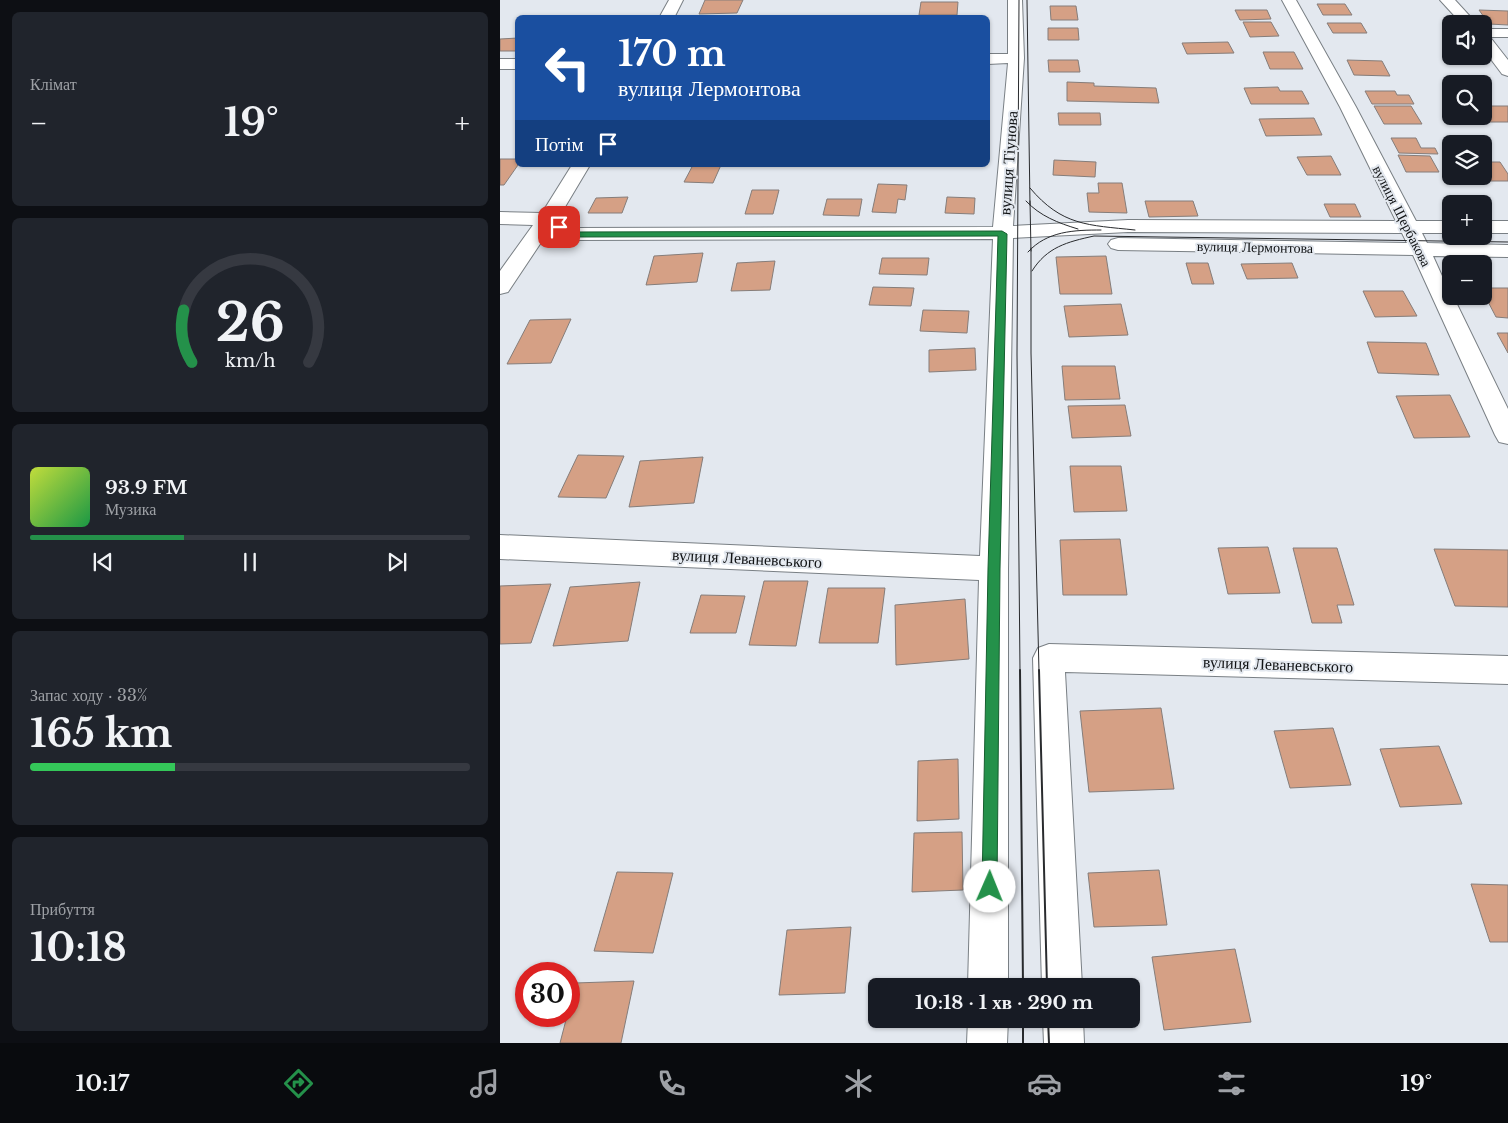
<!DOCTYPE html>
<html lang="uk">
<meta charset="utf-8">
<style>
body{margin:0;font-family:"Libre Baskerville",serif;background:#20242c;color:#f1f3f6;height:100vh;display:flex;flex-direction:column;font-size:19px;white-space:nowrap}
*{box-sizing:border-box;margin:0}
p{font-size:16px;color:#9ea1a6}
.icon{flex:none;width:28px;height:28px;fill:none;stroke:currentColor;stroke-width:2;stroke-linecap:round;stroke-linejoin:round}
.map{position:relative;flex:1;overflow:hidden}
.panel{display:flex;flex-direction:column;gap:12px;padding:12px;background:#0d0f14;width:500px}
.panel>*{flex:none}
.top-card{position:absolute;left:15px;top:15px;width:475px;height:152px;border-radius:8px;box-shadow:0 1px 4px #0004;background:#1a4fa0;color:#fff;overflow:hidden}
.controls{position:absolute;left:942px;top:15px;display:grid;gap:10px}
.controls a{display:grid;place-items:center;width:50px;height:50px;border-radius:8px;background:#171b24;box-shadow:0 1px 4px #0004;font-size:25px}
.speed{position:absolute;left:15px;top:962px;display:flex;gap:10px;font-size:25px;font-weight:700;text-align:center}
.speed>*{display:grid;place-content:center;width:65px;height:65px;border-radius:50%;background:#171b24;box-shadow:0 1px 4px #0004;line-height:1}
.speed .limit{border:8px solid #d22;background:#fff;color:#111}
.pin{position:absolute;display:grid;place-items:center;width:42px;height:42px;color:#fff;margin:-21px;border-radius:10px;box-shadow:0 2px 8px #0006}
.me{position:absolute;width:55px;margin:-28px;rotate:1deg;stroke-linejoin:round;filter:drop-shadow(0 0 4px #0008)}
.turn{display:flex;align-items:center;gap:18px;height:105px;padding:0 20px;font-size:22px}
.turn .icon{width:65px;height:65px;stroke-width:2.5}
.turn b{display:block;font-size:35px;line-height:42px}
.then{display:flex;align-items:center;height:48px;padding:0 20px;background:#0003;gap:10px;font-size:19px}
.big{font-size:38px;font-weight:800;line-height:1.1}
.panel .widget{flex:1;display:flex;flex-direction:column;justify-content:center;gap:8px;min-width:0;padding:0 18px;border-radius:8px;background:#20242c}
.panel .dial{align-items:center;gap:0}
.dial svg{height:130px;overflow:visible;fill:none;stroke:#363941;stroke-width:7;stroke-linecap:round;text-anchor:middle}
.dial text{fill:#f1f3f6;stroke:none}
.song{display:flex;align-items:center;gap:15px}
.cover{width:60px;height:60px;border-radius:8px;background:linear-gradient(135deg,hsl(70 70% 55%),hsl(140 70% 35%))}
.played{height:5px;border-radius:2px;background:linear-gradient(90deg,#24914a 35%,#363941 35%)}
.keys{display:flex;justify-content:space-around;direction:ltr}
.heat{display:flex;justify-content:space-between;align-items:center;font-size:28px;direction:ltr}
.charge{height:8px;border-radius:4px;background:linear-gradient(90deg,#34c759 33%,#363941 0)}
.trip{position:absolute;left:368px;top:978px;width:272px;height:50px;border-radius:8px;background:#171b24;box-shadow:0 1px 4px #0004;font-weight:800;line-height:50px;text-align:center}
.tab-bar{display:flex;height:80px;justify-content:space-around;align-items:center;background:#090b0e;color:#9ea1a6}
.tab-bar .icon{width:35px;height:35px}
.tab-bar .active{color:#24914a}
.tab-bar b{font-size:22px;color:#f1f3f6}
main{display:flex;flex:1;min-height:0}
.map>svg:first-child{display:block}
.building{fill:#d5a085;stroke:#857d7a}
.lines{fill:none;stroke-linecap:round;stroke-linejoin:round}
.minor-casing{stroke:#797f84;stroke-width:2}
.minor{fill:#fff;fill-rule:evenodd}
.tram-far1{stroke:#292b2e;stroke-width:1}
.tram{stroke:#292b2e;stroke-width:2}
.route{fill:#24914a;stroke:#175e30}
.labels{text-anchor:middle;stroke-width:4;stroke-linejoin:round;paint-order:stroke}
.far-street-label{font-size:14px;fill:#111315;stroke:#e3e8ef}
.street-label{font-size:16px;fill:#111315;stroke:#e3e8ef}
</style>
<main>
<section class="panel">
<div class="widget"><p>Клімат</p>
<div class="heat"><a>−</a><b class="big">19°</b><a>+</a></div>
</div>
<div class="widget dial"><svg viewBox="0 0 100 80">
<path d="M14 69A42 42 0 1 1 86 69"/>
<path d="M14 69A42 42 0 0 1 9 37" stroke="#24914a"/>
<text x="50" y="56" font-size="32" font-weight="700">26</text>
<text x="50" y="72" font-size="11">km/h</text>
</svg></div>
<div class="widget">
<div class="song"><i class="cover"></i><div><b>93.9 FM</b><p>Музика</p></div></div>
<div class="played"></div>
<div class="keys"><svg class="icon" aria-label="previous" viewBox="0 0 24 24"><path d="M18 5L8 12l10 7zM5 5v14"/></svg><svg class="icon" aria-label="pause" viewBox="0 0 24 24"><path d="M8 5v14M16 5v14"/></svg><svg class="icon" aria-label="next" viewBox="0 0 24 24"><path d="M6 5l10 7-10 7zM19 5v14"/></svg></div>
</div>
<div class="widget"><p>Запас ходу · 33%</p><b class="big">165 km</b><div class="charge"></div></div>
<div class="widget"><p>Прибуття</p><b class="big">10:18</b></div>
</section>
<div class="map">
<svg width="1008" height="1043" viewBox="0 0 1008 1043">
<rect width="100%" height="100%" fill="#e3e8ef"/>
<path class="building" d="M205 0H243L237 13 199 14Z
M421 2H458L457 15H419Z
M817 4H845L852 15H823Z
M550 6H576L578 20H551Z
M735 10H767L771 19 740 20Z
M979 10 1008 11V25L989 24Z
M743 22H771L779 36 750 37Z
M827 23H861L867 33H833Z
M548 28H578L579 40H548Z
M18 38V51H0V39Z
M728 42 734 53 687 54 682 43Z
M763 52H794L803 69H770Z
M548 60H578L580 72H549Z
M847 60 882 61 890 76 854 75Z
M567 82 594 83V86L656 88 659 103 567 101Z
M778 87 780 91H802L809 104H751L744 88Z
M865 91H895L897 95H909L914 104H872Z
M874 106H911L922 124H884Z
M984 106H1008V122H989L984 114Z
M558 113H600L601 125H559Z
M814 118 822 135 766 136 759 119Z
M891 138H916L921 148H935L938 154 899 153Z
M898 155 930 156 939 172H906Z
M831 156 841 175H807L797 157Z
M0 159H18V165L4 185H0Z
M554 160 596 162 595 177 553 175Z
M984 162H1000L1008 174V181H979L976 176H984Z
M193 165H221L213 183 184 182Z
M598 183H622L627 213 589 212 587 193H599Z
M378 184 407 185 405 200 398 199 396 213 372 212Z
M252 190H279L273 214H245Z
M128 197 122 213H88L96 198Z
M447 197 475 198 474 214 445 213Z
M327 199H362L359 216 323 215Z
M645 201H693L698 216 649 217Z
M824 204H855L861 217H830Z
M203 253 197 282 146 285 154 256Z
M606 256 612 294H560L556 257Z
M382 258H429L427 275 379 274Z
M275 261 270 290 231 291 237 263Z
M686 263H708L714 284H692Z
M792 263 798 278 747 279 741 264Z
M373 287 414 288 411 306 369 305Z
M984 288H1008V318L996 317 984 294Z
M863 291H903L917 316 875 317Z
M621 304 628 335 569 337 564 306Z
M423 310 469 311 467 333 420 331Z
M71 319 51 363 7 364 30 320Z
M997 333H1008V353Z
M867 342 926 343 939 375 878 373Z
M475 348 476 370 429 372V350Z
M562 366H615L620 399 565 400Z
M950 395 970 437 914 438 896 396Z
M625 405 631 436 572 438 568 406Z
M78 455 124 456 106 498 58 497Z
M203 457 194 503 129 507 140 461Z
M570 466H621L627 511 574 512Z
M620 539 627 595H563L560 540Z
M768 547 780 593 728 594 718 548Z
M793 548H837L854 605H837L842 623H812Z
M934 549 1008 550V607L955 606Z
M264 581H308L296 646 249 645Z
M140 582 128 641 53 646 70 587Z
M51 584 31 643 0 644V586Z
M328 588H385L378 643H319Z
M201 595 245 596 236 633H190Z
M465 599 469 659 396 665 395 605Z
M661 708 674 789 589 792 580 711Z
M833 728 851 785 790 788 774 731Z
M939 746 962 804 900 807 880 749Z
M458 759 459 819 417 821 418 761Z
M462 832 463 890 412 892 414 833Z
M659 870 667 925 594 927 588 873Z
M117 872 173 873 153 953 94 951Z
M971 884 1008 885V942H990Z
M351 927 345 993 279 995 287 930Z
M735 949 751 1022 664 1030 652 957Z
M134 981 121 1043H60L67 1016H69L75 983Z"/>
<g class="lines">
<g class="minor-casing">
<path id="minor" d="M169 0H183L174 18H159Z
M508 0H522L524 58 513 226 628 220 896 221 840 107 782 0H796L856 107 916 221H951V233H922L927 243 1008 245V257L933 256 951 296H953L1008 409V444L999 442 995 435 913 255 618 250 611 248 608 244 611 240 618 238 907 243 902 233 628 232 513 238 508 569V986H468L479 580 0 559V535L480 556 493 239 70 240 63 238 50 229 8 292 0 294V271L33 225 0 224V212L42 213 72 165H90L59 217 74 228 493 227 508 63 488 64V54H508Z
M940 0H955L977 24H962Z
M984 29H1008V37H990L1008 60V76L1002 74 984 50Z
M0 59H18V69H0Z
M984 221H1008V233H984Z
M549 644 1008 656V684L565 672 582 986H542L533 658 538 648Z
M468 1019H508L507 1043H467Z
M543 1019H583L584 1043H544Z"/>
</g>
<use href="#minor" class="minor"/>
<path class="tram-far1" d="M519 0 517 354 520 671
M527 0 530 205
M530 188C562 226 588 225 635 230
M526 201C540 216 558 223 578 229
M530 201 531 251
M531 248V353L539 671
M528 252C547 231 574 230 601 230
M532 271C547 247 567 242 594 236L1008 242"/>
<path class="tram" d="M520 670 523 986
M539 670 547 986
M523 1019V1043
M548 1019 549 1043"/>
</g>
<path class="route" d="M56 225H62L72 232 502 231 507 234 500 569 497 887 495 892 490 895 484 892 482 887 488 569 498 236 70 237 56 228Z"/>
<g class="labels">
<g class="far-street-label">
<text transform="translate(902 216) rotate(63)" y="5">вулиця Щербакова</text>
<text transform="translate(755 247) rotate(1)" y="5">вулиця Лермонтова</text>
</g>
<g class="street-label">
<text transform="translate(508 163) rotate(-86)" y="6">вулиця Тіунова</text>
<text transform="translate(247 558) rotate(3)" y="6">вулиця Леваневського</text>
<text transform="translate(778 664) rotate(2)" y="6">вулиця Леваневського</text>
</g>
</g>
</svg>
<div class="controls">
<a><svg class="icon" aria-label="sound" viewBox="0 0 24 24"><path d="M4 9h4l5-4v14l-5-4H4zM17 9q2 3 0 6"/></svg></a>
<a><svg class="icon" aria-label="search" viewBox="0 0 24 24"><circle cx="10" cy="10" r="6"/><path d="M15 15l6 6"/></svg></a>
<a><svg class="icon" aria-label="layers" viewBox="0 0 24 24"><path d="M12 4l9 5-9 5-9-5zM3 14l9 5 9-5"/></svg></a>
<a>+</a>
<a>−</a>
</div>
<div class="speed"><div class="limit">30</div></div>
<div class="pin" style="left:59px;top:227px;background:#d93025"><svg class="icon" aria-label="arrive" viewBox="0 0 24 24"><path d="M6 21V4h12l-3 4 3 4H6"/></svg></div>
<svg class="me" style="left:490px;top:887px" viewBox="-20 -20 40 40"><circle r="19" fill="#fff"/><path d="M0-13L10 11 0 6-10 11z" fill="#24914a"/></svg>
<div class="trip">10:18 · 1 хв · 290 m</div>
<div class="top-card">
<div class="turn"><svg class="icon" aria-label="left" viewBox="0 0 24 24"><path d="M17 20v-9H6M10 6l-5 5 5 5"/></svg><div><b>170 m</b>вулиця Лермонтова</div></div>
<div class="then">Потім<svg class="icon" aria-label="arrive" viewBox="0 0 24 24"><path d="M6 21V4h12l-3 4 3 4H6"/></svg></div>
</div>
</div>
</main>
<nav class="tab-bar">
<b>10:17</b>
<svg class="icon active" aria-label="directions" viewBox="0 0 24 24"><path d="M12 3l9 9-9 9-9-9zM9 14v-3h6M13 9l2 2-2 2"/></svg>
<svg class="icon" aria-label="music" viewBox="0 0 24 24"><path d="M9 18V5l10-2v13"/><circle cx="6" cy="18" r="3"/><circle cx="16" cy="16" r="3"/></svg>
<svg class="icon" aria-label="phone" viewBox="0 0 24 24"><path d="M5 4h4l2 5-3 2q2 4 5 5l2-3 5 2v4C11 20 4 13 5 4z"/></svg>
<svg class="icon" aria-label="climate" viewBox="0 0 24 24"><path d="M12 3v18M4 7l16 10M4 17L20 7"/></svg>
<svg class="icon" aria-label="car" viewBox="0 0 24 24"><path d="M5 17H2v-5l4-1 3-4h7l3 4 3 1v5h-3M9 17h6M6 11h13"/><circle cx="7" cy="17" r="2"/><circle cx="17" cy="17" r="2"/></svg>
<svg class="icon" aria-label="filters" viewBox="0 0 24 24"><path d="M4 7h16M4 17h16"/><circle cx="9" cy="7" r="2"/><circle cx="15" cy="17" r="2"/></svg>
<b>19°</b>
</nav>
